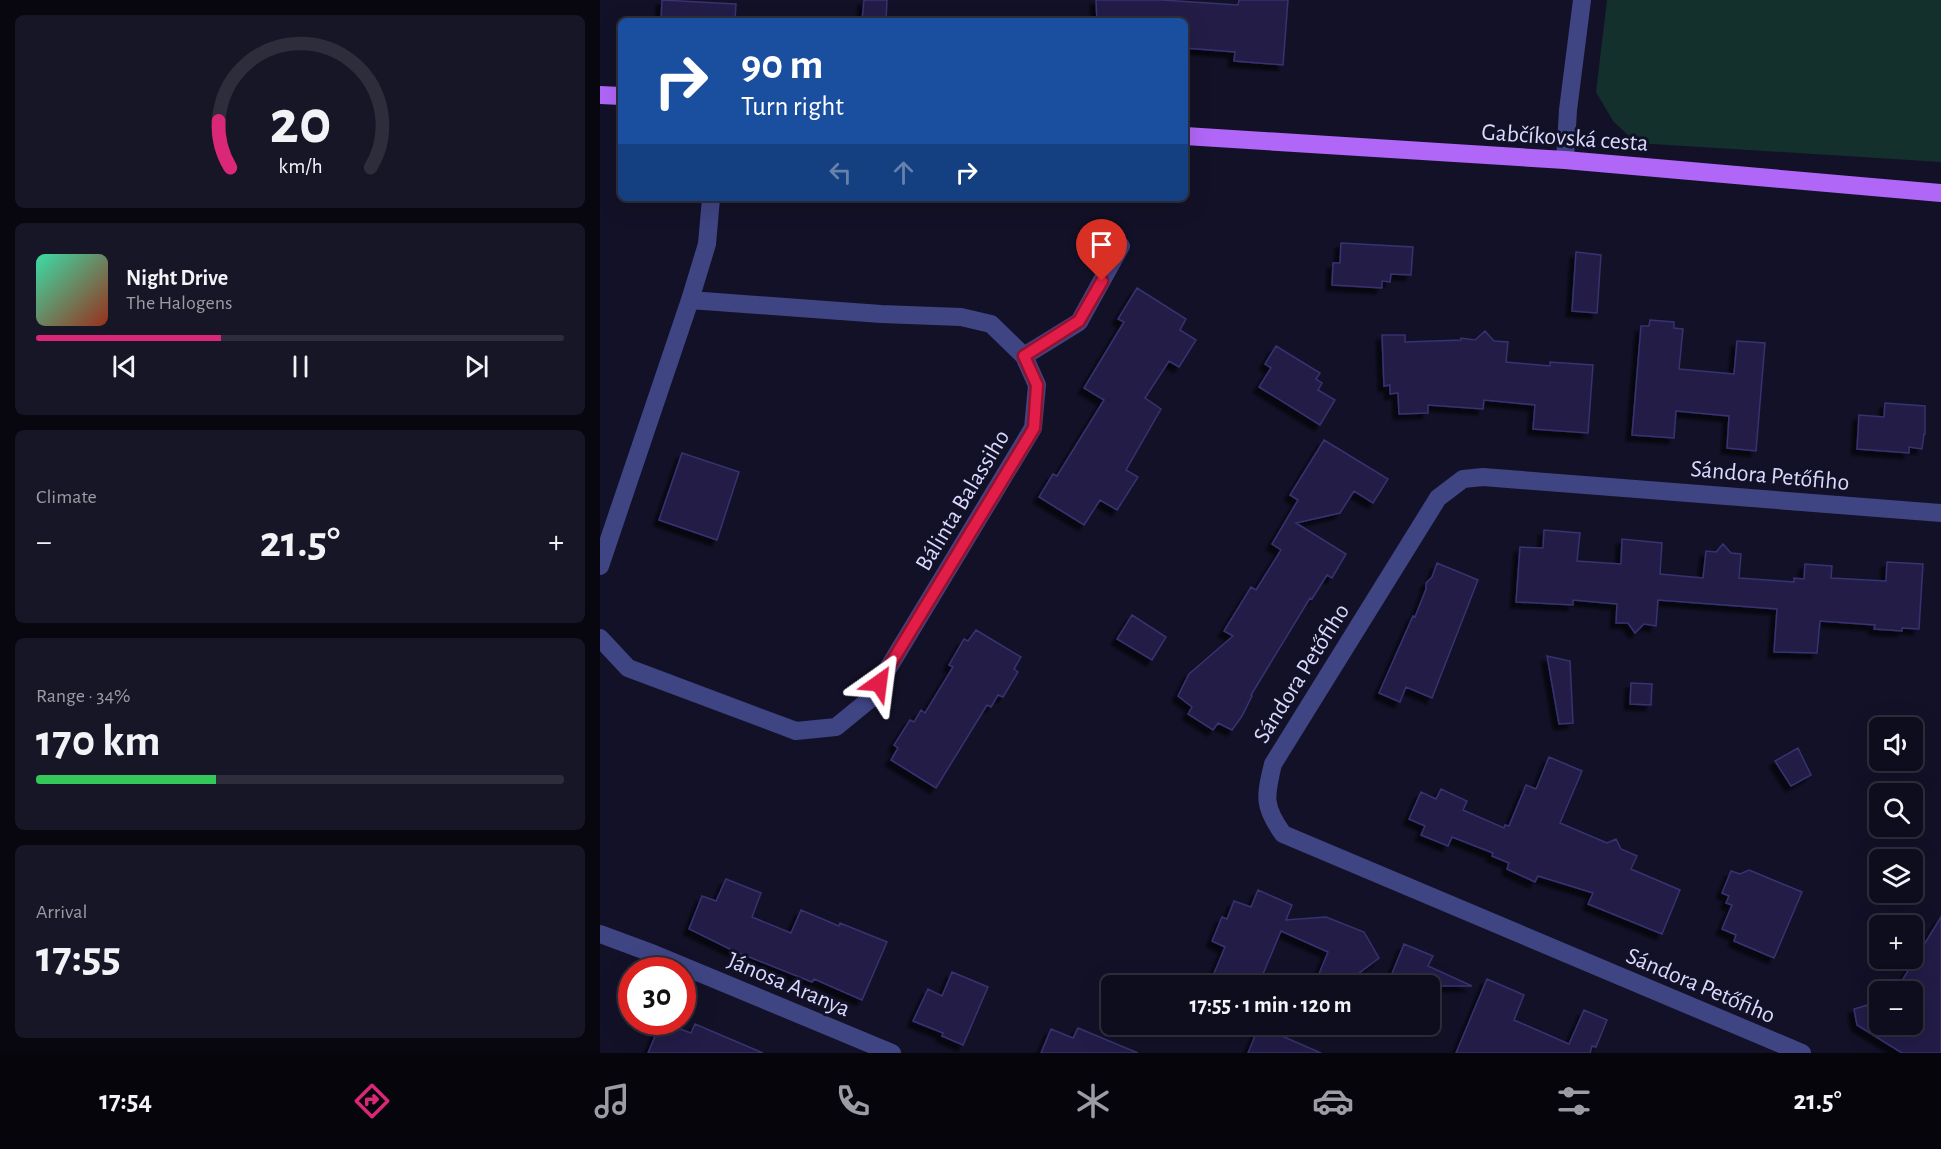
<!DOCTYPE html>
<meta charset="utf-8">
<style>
body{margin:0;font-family:"Alegreya Sans",sans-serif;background:#171626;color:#f1f3f6;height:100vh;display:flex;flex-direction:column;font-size:22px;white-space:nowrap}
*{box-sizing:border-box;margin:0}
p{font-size:20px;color:#9b9ca4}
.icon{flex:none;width:33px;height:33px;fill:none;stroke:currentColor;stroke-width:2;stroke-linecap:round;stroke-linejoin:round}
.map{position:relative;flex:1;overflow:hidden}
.side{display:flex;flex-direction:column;gap:15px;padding:15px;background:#080710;width:600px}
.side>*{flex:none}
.guide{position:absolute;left:18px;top:18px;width:570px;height:183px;border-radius:9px;box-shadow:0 6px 24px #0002,0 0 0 2px #2e2d3b;background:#1a4fa0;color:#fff;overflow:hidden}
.tools{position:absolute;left:1269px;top:717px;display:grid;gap:12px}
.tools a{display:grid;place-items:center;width:54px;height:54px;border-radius:9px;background:#0e0d1d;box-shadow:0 6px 24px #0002,0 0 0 2px #2e2d3b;font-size:30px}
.speed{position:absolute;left:18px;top:957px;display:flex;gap:12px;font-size:30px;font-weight:700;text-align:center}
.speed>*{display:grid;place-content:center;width:78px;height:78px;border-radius:50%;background:#0e0d1d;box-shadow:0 6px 24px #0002,0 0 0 2px #2e2d3b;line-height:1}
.speed .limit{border:9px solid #d22;background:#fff;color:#111}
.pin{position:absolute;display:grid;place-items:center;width:51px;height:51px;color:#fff;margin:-62px -26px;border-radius:50% 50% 50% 0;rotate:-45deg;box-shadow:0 0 6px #0007}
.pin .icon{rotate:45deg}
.me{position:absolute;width:66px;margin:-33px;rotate:31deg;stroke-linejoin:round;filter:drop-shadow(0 0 4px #0008)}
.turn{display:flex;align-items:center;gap:21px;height:126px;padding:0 24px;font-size:27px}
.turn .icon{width:78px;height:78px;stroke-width:2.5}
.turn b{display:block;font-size:42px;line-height:51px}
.lanes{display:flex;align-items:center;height:57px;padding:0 24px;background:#0003;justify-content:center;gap:30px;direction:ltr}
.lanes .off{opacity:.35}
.big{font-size:45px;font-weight:700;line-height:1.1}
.side .widget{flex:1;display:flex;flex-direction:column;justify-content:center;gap:9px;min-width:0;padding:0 21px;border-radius:9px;background:#171626}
.side .dial{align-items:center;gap:0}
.dial svg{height:156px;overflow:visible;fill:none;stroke:#2e2d3b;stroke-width:7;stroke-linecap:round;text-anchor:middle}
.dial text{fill:#f1f3f6;stroke:none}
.song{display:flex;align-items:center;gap:18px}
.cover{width:72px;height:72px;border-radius:9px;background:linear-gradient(135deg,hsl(160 70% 55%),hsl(10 70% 35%))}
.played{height:6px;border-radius:3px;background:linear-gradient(90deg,#db2777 35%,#2e2d3b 35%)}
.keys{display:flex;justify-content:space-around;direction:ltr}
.heat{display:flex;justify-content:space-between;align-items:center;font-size:33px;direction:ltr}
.charge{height:9px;border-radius:4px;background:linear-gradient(90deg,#34c759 34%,#2e2d3b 0)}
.trip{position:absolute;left:501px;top:975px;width:339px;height:60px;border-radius:9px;background:#0e0d1d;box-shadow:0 6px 24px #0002,0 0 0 2px #2e2d3b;font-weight:700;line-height:60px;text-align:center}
.tabs{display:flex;height:96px;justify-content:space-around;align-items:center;background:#06050c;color:#9b9ca4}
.tabs .icon{width:42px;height:42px}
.tabs .selected{color:#db2777}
.tabs b{font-size:27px;color:#f1f3f6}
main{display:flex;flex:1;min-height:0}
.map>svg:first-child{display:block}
.green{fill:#14302c}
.building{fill:#221e47;stroke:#373271;stroke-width:1.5;filter:url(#shadow)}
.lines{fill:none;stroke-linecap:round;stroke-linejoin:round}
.minor{stroke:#3f4483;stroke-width:18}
.major{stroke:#b066f7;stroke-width:18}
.route-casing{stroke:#92132f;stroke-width:15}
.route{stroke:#e11d48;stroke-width:10}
.labels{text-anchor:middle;stroke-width:6;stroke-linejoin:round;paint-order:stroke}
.street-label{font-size:24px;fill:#d9d9fd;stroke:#121127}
</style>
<main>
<section class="side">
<div class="widget dial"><svg viewBox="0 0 100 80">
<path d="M14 69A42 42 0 1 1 86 69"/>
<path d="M14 69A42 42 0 0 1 8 45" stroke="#db2777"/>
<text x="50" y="56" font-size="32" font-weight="700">20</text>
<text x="50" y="72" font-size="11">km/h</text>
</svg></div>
<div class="widget">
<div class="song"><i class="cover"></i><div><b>Night Drive</b><p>The Halogens</p></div></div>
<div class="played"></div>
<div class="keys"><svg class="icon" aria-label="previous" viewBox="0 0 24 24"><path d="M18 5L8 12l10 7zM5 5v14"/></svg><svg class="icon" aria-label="pause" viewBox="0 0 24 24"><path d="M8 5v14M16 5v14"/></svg><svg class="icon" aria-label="next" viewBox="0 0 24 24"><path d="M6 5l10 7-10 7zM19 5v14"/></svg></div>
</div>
<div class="widget"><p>Climate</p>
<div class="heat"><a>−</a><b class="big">21.5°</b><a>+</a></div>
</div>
<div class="widget"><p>Range · 34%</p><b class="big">170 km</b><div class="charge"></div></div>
<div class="widget"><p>Arrival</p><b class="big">17:55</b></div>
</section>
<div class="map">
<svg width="1341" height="1053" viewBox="0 0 1341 1053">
<defs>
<filter id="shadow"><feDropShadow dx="-5.5" dy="5.5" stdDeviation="1.5" flood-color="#0009"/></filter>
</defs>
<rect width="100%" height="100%" fill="#121127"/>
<path class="green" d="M1007 0H1341V162L1036 143 1013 121 996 92Z"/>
<path class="building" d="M62 0 136 4 135 21H61Z
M264 0H287L286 21H262Z
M496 0H562L638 5 639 0H688L683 65 634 61 635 52 585 48V21H497Z
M741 243 813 247 811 275 791 274 790 282 782 281V288L732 285 733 263H740Z
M976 252 1001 255 997 313 972 311Z
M537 288 586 319 580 330 596 340 579 367 569 361 545 398 561 409 526 470 538 477 517 510 500 500 484 525 439 497 453 474 457 476 504 400 484 388 524 322 518 319Z
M1050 320 1074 322V328L1083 329 1079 369 1134 374 1137 341 1165 343 1156 451 1127 448 1129 416 1076 411 1074 438 1032 435 1041 326H1049Z
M885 331 894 341 908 342 906 362 950 366V362L993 365 988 433 933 429 935 405 884 400 883 409 828 405V413L799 414 798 393 790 394V385L784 386 782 335H805V342L861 340V338L875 340Z
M676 346 720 373 716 379 722 383 718 390 735 400 720 425 659 387 671 368 665 364Z
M1285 403 1325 406V434H1324L1322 449 1309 447V453L1257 449 1259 415 1284 417Z
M724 440 788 479 773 503 754 491 740 513 696 523 746 554 732 578 727 575 712 599 710 598 651 695 652 696 642 716 632 730 618 723 613 730 588 714 592 707 578 696 589 674 633 636 624 631 651 587 656 590 681 550 672 544 698 500 690 495Z
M82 453 139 472 117 540 59 520Z
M944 530 980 533 977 561 1021 564 1022 539 1062 543 1060 574 1103 578 1106 551 1116 552 1123 544 1131 553 1141 554 1139 578 1194 582V578L1204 579 1205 564 1232 566 1231 578 1286 581 1287 562 1323 564 1319 629 1302 628V631L1274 629 1275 625 1220 621 1217 653 1174 652 1177 609 1058 600 1056 626 1044 624 1035 633 1028 623H1016L1017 604 973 600V605L916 602 920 547 943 548Z
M837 563 878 580 832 698 806 687 800 702 779 693 813 616 815 617 826 589V583L832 577Z
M532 615 566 637 552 660 517 639Z
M376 630 421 657 414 669 418 672 403 697 398 695 391 707 387 705 336 788 291 760 298 748 294 745 310 720 314 722 321 710 325 713 353 667 349 665 364 639 368 641Z
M947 656 970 661 973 723 959 724Z
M1031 683 1052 684 1051 705 1030 704Z
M1198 748 1211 775 1191 786 1175 761Z
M949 757 982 771 960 823 1007 843 1016 839 1021 849 1037 856 1031 869 1080 890 1062 934 988 904 993 893 938 876 935 882 907 869 909 863 892 856 893 853 852 837 848 846 821 835 825 826 809 819 821 792 836 799 841 789 867 801 863 810 904 828 905 825 909 826 926 785 936 789Z
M1149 870 1202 892 1174 958 1134 941 1136 935 1122 929 1132 905 1126 903 1129 896 1122 893 1131 871 1140 874Z
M126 879 161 893 152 917 191 933 201 910 239 926 240 923 287 942 262 1000 214 979 212 982 134 951 89 929 102 896 116 901Z
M658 890 692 905 686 920 726 917 764 932 779 958 742 986H714L728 952 681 931 658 986H630L612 978 625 947 612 941 622 917 627 919 634 901 651 907Z
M1341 917V1053H1302L1257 1025 1254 1009 1271 1004 1280 988 1286 992H1280V1024H1312V992H1295Z
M804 944 833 956 828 966 872 986H787Z
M352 972 388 987 363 1045 342 1036 343 1033 313 1021 328 989 342 996Z
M887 979 924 995 914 1020 969 1044 984 1010 1007 1020 996 1047 992 1046 990 1053H856Z
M61 1022 91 1033 95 1024 163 1053H48Z
M659 1026 721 1053H648Z
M478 1028 538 1053H441L451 1029 473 1038Z"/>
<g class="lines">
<path class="minor" d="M965 160 968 110 982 0
M424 356 479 322 521 246
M0 566 90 300 107 244 111 198
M0 638 28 668 196 731 236 727 269 700 433 428 437 385 424 356 391 324 361 317 281 314 90 300
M0 934 54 954 292 1053
M1202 1053 683 834C663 806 665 797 673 764L838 498 863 479 883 477 1341 513"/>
<path class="major" d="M0 95 21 96
M585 136 965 160 1341 193"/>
</g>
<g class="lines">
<g class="route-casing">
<path id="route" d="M279 683 434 428 437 385 424 356 479 321 502 281"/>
</g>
<use href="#route" class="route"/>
</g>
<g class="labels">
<g class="street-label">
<text transform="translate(965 137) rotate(4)" y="8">Gabčíkovská cesta</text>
<text transform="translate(1170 475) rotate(5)" y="8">Sándora Petőfiho</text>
<text transform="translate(362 500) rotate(-59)" y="8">Bálinta Balassiho</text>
<text transform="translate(701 673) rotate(-58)" y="8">Sándora Petőfiho</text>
<text transform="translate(189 984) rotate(23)" y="8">Jánosa Aranya</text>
<text transform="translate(1101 985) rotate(23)" y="8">Sándora Petőfiho</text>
</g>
</g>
</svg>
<div class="tools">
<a><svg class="icon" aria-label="sound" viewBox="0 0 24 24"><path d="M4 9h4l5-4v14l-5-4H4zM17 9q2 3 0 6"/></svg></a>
<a><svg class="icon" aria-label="search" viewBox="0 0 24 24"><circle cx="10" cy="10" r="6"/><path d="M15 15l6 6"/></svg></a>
<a><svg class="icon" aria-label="layers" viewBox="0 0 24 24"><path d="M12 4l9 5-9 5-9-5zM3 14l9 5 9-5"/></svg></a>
<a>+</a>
<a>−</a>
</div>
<div class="speed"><div class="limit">30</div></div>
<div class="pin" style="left:502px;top:281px;background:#d93025"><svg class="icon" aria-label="arrive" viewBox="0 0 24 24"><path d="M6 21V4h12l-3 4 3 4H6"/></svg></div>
<svg class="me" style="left:279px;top:683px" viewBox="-20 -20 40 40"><path d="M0-17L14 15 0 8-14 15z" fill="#e11d48" stroke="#fff" stroke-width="4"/></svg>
<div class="trip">17:55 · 1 min · 120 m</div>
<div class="guide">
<div class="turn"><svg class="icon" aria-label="right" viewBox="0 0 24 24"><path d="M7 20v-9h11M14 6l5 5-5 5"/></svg><div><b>90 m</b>Turn right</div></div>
<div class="lanes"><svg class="icon off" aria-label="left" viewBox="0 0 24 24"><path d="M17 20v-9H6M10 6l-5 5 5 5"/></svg><svg class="icon off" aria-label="ahead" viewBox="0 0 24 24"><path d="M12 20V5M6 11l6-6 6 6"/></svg><svg class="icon" aria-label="right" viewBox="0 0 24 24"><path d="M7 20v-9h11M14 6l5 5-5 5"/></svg></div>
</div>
</div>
</main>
<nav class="tabs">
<b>17:54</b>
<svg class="icon selected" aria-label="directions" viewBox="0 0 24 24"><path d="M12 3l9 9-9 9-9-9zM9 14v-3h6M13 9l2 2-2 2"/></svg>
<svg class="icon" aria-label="music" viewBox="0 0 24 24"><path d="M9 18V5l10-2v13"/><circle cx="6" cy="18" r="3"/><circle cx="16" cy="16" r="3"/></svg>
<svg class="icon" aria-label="phone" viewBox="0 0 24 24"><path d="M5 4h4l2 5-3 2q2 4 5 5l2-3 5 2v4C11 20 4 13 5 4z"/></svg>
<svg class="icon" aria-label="climate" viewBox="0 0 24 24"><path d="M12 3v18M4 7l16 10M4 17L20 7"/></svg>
<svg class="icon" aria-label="car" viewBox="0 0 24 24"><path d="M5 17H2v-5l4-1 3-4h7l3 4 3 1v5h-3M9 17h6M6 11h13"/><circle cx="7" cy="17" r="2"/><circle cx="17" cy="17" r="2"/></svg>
<svg class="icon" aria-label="filters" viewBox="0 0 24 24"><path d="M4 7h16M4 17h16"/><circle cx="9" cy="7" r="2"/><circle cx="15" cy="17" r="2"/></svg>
<b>21.5°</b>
</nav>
